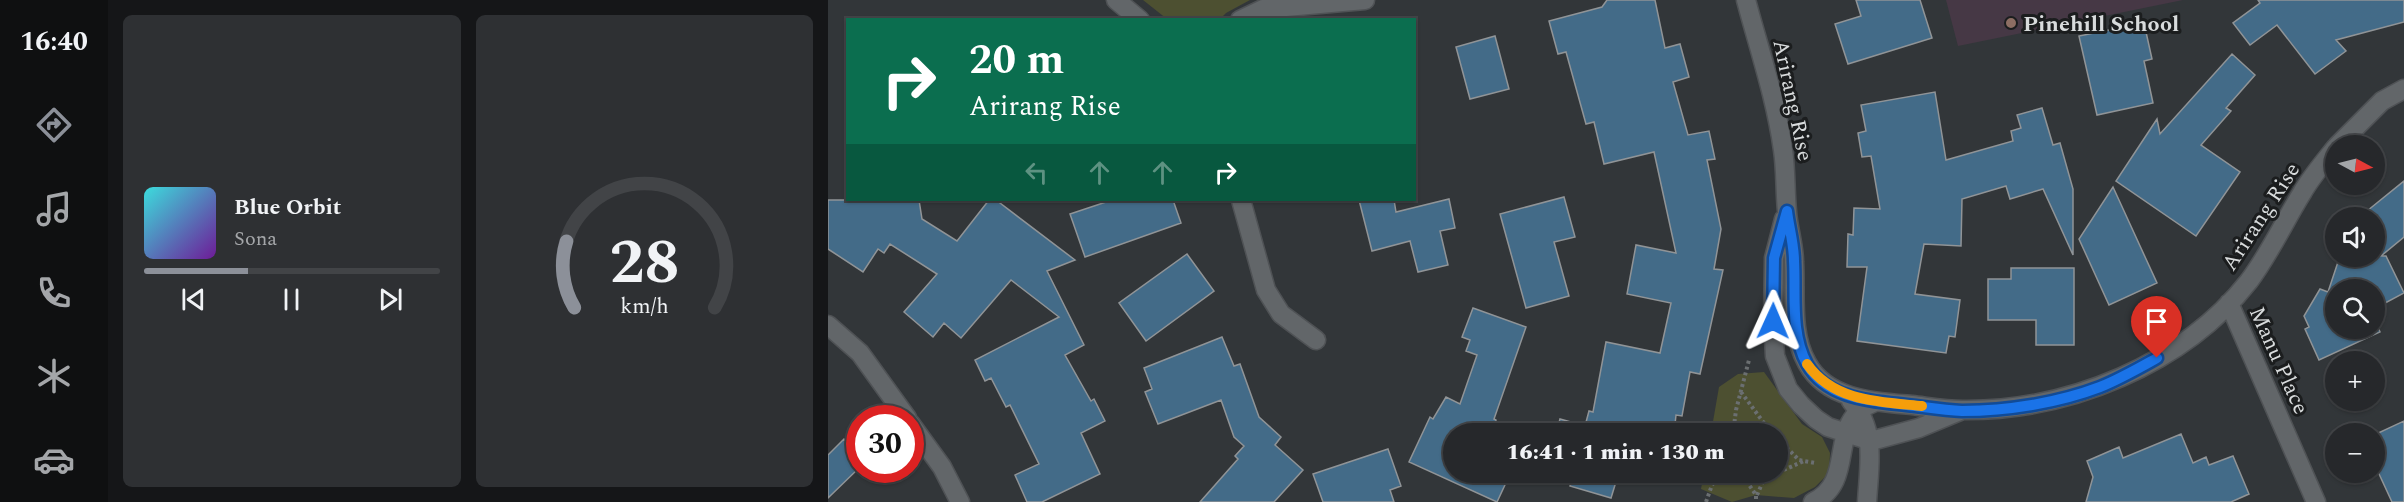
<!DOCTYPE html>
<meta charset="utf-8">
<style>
body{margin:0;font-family:Spectral,serif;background:#2e3033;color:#f1f3f6;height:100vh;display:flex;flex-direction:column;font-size:22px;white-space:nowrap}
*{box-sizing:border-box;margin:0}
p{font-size:20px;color:#a4a6a9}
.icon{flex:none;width:33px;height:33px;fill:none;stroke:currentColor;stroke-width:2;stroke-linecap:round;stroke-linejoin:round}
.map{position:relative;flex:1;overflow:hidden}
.drawer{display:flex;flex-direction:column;gap:15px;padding:15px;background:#151618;width:720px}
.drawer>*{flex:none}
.guide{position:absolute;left:18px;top:18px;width:570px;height:183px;border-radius:0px;box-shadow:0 2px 4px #0004,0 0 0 2px #424447;background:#0b6e4f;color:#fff;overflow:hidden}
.needle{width:39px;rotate:97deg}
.tools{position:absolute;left:1497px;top:135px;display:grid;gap:12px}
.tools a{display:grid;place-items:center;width:60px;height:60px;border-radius:50%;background:#26282b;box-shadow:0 2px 4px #0004,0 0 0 2px #424447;font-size:30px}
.speed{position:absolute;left:18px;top:405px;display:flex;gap:12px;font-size:30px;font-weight:700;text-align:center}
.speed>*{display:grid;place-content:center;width:78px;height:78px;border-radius:50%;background:#26282b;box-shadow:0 2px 4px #0004,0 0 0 2px #424447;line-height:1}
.speed .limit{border:9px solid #d22;background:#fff;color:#111}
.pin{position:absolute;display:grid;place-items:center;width:51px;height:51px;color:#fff;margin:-62px -26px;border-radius:50% 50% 50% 0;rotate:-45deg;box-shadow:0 0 6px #0007}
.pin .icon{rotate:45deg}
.me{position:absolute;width:66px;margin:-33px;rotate:1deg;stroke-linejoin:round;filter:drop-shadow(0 0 4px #0008)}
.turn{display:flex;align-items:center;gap:21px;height:126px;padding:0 24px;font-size:27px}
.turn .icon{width:78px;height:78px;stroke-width:2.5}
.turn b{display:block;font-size:42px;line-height:51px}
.lanes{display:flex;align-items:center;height:57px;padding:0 24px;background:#0003;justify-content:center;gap:30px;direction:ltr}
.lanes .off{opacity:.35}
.drawer .tile{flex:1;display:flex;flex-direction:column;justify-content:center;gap:9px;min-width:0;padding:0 21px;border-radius:9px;background:#2e3033}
.drawer .dial{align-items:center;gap:0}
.dial svg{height:156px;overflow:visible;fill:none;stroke:#424447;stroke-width:7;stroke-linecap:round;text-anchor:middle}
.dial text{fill:#f1f3f6;stroke:none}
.song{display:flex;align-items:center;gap:18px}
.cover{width:72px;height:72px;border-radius:9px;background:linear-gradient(135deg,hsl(180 70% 55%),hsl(280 70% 35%))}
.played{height:6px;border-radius:3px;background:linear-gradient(90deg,#8c9099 35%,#424447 35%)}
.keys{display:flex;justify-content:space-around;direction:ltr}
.drawer .tiles{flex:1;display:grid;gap:15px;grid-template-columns:repeat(2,1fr)}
.trip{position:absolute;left:615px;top:423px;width:345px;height:60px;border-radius:30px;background:#26282b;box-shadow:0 2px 4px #0004,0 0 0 2px #424447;font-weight:800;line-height:60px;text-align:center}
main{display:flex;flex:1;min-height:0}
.dock{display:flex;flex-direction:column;width:108px;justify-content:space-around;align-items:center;background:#0f1011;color:#a4a6a9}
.dock .icon{width:42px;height:42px}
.dock .selected{color:#8c9099}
.dock b{font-size:27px;color:#f1f3f6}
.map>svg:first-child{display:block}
.education{fill:#463845}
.green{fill:#4d5031}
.building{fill:#436b88;stroke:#909497;stroke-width:1.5}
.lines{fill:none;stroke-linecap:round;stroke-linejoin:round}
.street-casing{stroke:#4f5255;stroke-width:21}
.path{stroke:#6b6f71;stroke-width:4;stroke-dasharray:3 3;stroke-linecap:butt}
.street{stroke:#626669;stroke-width:18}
.route-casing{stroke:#114b97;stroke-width:15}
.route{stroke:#1a73e8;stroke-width:10}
.slow{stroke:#f59e0b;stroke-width:10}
.education-dot{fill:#8d6e63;stroke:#1b1d1e;stroke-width:2}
.labels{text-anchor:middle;stroke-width:6;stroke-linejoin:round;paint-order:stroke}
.poi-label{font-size:22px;font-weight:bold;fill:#d8dbdc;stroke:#1b1d1e;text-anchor:start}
.street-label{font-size:22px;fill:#d8dbdc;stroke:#1b1d1e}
</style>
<main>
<nav class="dock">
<b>16:40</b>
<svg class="icon selected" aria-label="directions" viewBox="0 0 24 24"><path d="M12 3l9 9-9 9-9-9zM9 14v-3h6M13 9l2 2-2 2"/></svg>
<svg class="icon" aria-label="music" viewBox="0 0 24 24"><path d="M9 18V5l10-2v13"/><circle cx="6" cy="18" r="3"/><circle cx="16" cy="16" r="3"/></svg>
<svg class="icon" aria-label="phone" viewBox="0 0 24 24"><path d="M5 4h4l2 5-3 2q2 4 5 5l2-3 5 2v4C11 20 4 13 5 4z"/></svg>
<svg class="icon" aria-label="climate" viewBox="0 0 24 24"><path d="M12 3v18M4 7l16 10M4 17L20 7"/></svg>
<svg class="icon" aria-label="car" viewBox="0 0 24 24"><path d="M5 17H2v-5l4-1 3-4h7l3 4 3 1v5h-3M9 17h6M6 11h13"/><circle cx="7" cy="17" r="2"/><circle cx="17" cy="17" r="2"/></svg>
</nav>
<section class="drawer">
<div class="tiles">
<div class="tile">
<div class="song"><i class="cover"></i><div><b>Blue Orbit</b><p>Sona</p></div></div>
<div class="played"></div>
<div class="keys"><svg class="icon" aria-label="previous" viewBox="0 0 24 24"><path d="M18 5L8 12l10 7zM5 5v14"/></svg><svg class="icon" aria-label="pause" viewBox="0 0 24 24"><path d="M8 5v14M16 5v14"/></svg><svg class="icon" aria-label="next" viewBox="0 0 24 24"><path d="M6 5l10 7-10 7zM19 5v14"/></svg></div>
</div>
<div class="tile dial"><svg viewBox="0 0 100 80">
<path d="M14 69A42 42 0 1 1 86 69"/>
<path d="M14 69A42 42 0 0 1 10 35" stroke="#8c9099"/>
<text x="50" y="56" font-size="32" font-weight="700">28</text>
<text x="50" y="72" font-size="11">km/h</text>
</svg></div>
</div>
</section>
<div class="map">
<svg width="1576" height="502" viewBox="0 0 1576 502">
<rect width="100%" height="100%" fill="#323639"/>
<path class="education" d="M1118 0H1355L1130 46Z"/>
<path class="green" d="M315 0H422L398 13 391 20 339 19Z
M936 372 974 424 994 437 1002 453 1001 473 987 487 966 498 928 495 904 502 873 489 876 473 950 472V434L883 433 891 387 910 374Z"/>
<path class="building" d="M779 0H827L837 48 852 44 861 77 845 82 860 135 881 131 887 159 879 160 893 229 886 269 895 270 872 374 862 372 854 416 848 415 846 434H728L732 419 757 426 761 411 765 412 778 342 832 353 843 303 799 294 808 245 848 253 826 152 776 164 766 122 758 124 738 52 730 54 721 21 774 7Z
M1028 0H1092L1104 38 1020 64 1007 24 1033 16Z
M1430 0H1576V22L1508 40 1518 51 1487 74 1449 25 1422 45 1405 23 1432 3Z
M1316 23 1324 59 1316 61 1325 103 1269 115 1251 36Z
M667 36 681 89 642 99 628 47Z
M1404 54 1427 75 1398 108 1403 111 1373 145 1412 172 1368 236 1288 181 1329 119 1332 134Z
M1107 92 1118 160 1185 141 1183 131 1193 128 1189 115 1214 108 1225 145 1232 143 1245 189V255L1215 189 1182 199 1178 186 1134 199 1133 246 1096 244 1087 294 1132 300 1127 337 1121 336 1118 353 1029 341 1039 267H1019L1020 234 1025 235 1026 208 1052 209 1043 156 1034 157 1030 133 1038 131 1033 105Z
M1576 181V237L1553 256H1558L1576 293 1546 309V290H1508V328H1546V319L1552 332 1491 360 1477 329 1481 327 1476 316 1492 289 1500 292 1512 256H1546V218L1539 211Z
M1285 187 1329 283 1281 305 1251 239Z
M736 197 747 237 726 242 741 296 698 308 672 214Z
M621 199 627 228 612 231 620 265 590 272 582 241 544 251 531 200H566L568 212Z
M0 200H91L94 219 129 241 161 200H168L247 260 219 271 256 345 237 355 263 401 266 399 277 421 253 433 272 474 214 502H199L187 475 211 464 182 405 178 407 163 378 157 381 147 360 231 317 183 280 133 338 116 323 105 337 76 312 109 274 62 244 56 253 50 249 35 272 0 249Z
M284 200H345L353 223 257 257 242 214Z
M359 254 386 291 318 341 291 303Z
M1183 268H1246V345H1208V320H1160V279H1183Z
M645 308 698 327 666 419 668 420 663 434H626V472H683L669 502 581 462 602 417 605 419 618 397 632 404 649 355 638 351 642 340 634 337Z
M394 337 406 366 412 364 431 417 453 437 447 445 475 470 446 502H372L410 459 407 456 416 446 406 437 393 400 330 424 317 392 324 389 316 368Z
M1576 421V502H1564L1546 463V435Z
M1353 434 1365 463 1378 457 1381 465 1405 456 1421 494 1403 502H1258L1265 477 1259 461 1291 447 1295 458Z
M16 439 32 454V467L0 498V455Z
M560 449 573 486 562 490 566 502H495L485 474Z
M717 472H791L783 498 742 486 743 482Z"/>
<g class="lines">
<g class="street-casing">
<path id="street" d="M288 0 312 20
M918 0C931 49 948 99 955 150 958 170 957 191 959 211 960 228 966 245 966 262 968 295 962 333 979 363 999 400 1047 402 1084 405 1101 407 1118 410 1135 410 1240 411 1355 365 1421 281 1442 253 1456 222 1474 193 1483 177 1496 162 1508 147
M412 20 435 9 537 0
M1509 146 1554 101 1576 89
M413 200 438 290 453 314 488 340
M956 219 946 258 945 321 947 356 960 389 973 405 988 419 1000 427 1043 441 1091 428 1132 411
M1401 303 1488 502
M0 325 32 353 79 418
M1023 401C1049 430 1041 466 1039 502
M82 423 114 467 132 502
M985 502C1031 480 996 421 1047 402"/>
</g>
<path class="path" d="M913 392 944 434
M905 434 908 410 921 360
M950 439 971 460 987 463
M903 472C938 480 944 475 976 461
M915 476 928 495V502
M929 495 937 477
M878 502 884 485 895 472"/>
<use href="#street" class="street"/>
</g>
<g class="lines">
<g class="route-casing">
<path id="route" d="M945 321 946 258 959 211C961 228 966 244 966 261 968 294 962 333 979 364 997 396 1037 401 1070 404 1091 406 1113 410 1134 411 1179 411 1230 403 1272 387 1292 379 1311 368 1329 358"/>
</g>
<use href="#route" class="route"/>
<path class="slow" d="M979 364C1006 402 1052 402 1094 406"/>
</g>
<circle class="education-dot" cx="1183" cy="23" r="6"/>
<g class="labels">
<g class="poi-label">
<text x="1195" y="31">Pinehill School</text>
</g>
<g class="street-label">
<text transform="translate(966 100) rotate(78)" y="8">Arirang Rise</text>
<text transform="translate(1432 216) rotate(-57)" y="8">Arirang Rise</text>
<text transform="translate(1452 360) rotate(66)" y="8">Manu Place</text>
</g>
</g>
</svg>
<div class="tools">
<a><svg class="needle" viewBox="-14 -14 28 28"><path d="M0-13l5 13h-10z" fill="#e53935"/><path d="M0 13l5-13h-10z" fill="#a4a6a9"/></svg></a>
<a><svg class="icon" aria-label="sound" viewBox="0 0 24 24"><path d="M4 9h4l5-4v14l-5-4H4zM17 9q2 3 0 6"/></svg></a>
<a><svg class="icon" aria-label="search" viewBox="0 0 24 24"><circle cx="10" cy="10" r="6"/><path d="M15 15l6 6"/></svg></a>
<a>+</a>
<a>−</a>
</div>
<div class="speed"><div class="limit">30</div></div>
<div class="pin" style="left:1329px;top:358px;background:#d93025"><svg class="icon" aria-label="arrive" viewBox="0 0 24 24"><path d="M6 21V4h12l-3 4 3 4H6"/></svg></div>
<svg class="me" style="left:945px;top:321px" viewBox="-20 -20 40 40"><path d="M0-17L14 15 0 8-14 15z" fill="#1a73e8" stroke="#fff" stroke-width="4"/></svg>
<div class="trip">16:41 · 1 min · 130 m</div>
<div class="guide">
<div class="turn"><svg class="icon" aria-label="right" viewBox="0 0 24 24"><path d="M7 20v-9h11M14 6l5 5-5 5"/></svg><div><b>20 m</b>Arirang Rise</div></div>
<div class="lanes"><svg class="icon off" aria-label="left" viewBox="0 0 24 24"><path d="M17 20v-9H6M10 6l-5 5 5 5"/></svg><svg class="icon off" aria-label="ahead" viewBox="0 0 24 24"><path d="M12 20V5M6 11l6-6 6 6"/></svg><svg class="icon off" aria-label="ahead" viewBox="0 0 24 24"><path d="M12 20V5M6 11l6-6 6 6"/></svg><svg class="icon" aria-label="right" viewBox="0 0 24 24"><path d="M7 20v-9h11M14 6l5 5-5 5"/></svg></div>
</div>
</div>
</main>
